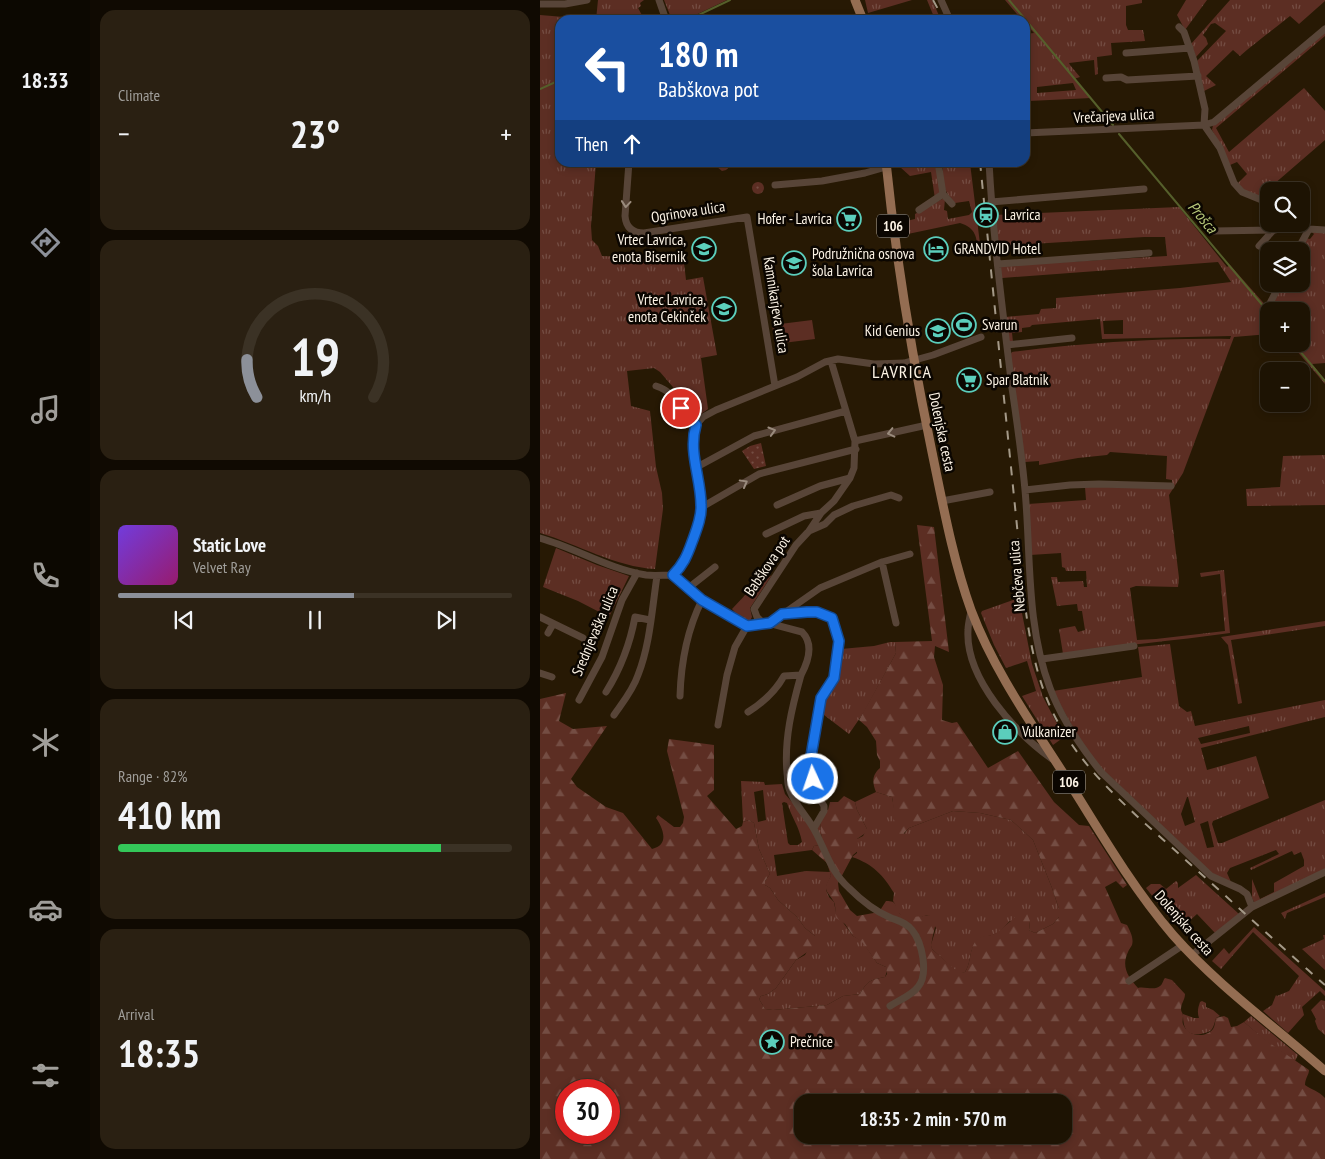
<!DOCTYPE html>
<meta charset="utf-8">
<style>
body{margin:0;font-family:"PT Sans Narrow",sans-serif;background:#2a2012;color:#f1f3f6;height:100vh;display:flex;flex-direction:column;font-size:19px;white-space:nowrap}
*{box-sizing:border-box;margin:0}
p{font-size:16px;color:#a09e9a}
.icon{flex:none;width:28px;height:28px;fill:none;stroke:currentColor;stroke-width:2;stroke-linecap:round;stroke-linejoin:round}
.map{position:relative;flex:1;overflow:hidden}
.sheet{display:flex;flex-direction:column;gap:10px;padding:10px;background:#100a02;width:450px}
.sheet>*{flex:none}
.banner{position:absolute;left:15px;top:15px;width:475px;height:152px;border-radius:15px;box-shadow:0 2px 8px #0003,0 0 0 1px #3b3225;background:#1a4fa0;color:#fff;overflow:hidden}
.controls{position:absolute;left:720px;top:182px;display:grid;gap:10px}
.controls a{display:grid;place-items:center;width:50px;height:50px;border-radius:10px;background:#1d1303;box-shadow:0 2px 8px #0003,0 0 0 1px #3b3225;font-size:25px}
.speed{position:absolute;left:15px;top:1079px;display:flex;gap:10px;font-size:25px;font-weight:700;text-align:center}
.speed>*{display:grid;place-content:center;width:65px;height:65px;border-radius:50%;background:#1d1303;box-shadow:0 2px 8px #0003,0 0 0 1px #3b3225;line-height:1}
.speed .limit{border:8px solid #d22;background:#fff;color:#111}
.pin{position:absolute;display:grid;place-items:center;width:42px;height:42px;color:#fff;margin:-21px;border:2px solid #fff;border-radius:50%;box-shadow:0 1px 5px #0007}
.me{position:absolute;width:55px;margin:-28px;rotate:357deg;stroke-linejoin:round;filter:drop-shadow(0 0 4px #0008)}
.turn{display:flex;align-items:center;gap:18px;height:105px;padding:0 20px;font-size:22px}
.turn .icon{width:65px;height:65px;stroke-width:2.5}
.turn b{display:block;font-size:35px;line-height:42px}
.then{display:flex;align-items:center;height:48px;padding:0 20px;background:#0003;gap:10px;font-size:19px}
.big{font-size:38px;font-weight:700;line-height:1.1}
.sheet .card{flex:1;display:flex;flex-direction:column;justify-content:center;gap:8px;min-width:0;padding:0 18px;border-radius:15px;background:#2a2012}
.sheet .dial{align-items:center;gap:0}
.dial svg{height:130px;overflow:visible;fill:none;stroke:#3b3225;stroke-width:7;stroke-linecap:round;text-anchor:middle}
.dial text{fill:#f1f3f6;stroke:none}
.song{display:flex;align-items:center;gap:15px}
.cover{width:60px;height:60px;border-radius:8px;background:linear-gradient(135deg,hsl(260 70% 55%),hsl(320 70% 35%))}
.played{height:5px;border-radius:2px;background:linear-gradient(90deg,#8c9099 60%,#3b3225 60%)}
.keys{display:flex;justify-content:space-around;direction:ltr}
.heat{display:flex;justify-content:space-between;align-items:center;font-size:28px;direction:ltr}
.charge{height:8px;border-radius:4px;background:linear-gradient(90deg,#34c759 82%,#3b3225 0)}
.trip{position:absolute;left:254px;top:1094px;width:278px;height:50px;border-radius:15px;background:#1d1303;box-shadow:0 2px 8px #0003,0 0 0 1px #3b3225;font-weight:700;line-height:50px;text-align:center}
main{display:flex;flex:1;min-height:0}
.tabs{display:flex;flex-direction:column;width:90px;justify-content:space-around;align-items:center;background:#0c0801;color:#a09e9a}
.tabs .icon{width:35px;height:35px}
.tabs .selected{color:#8c9099}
.tabs b{font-size:22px;color:#f1f3f6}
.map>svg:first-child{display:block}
.grass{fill:url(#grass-tufts);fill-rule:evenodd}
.forest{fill:url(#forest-firs);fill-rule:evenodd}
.park{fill:url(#park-dots)}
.pitch{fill:#5c2e23}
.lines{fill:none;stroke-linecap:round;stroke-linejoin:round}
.stream{stroke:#555f2b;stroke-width:2}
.minor{stroke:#584538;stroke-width:7}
.major{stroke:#946d52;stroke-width:9}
.rail{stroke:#a49988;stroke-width:2;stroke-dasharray:9 9;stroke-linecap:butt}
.oneway{stroke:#9a8b7d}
.route-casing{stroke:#114b97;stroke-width:12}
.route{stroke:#1a73e8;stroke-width:9}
.labels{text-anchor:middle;stroke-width:5;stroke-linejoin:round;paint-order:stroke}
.shield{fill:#0b0601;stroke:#b4aca1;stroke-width:1}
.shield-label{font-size:14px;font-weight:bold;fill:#fcf3e5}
.street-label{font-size:15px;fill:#fcf3e5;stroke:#0b0601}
.poi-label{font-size:15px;fill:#fcf3e5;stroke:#0b0601;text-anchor:start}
.water-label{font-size:16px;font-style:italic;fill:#b7c879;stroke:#0b0601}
.quarter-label{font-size:18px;letter-spacing:1px;fill:#fcf3e5;stroke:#0b0601}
</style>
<main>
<nav class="tabs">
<b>18:33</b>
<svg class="icon selected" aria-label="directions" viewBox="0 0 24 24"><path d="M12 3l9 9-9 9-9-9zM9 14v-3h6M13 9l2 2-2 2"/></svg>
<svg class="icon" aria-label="music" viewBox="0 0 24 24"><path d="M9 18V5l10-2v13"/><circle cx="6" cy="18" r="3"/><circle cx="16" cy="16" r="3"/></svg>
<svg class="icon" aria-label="phone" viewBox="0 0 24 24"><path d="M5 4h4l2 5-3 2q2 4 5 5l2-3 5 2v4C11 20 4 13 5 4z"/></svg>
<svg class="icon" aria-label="climate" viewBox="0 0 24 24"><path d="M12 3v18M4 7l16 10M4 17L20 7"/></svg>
<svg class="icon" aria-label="car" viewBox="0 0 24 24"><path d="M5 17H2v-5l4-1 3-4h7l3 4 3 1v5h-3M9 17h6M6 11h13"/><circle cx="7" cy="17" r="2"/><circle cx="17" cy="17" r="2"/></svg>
<svg class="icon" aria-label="filters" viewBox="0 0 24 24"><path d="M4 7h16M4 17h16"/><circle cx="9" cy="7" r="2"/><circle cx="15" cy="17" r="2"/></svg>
</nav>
<section class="sheet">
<div class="card"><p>Climate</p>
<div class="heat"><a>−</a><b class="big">23°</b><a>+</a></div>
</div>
<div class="card dial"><svg viewBox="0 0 100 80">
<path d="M14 69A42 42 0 1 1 86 69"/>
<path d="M14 69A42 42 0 0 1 8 46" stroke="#8c9099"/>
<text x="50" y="56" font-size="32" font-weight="700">19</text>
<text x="50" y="72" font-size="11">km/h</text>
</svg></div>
<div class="card">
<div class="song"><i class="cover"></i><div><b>Static Love</b><p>Velvet Ray</p></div></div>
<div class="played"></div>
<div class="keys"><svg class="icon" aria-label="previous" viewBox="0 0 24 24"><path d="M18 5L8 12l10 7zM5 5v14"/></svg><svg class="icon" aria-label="pause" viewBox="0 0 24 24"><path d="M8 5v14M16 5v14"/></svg><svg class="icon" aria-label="next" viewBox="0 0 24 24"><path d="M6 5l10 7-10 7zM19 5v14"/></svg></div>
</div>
<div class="card"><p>Range · 82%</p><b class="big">410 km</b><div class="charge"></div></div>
<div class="card"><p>Arrival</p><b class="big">18:35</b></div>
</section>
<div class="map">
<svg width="785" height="1159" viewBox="0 0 785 1159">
<defs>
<pattern id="grass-tufts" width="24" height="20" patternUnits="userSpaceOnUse" patternTransform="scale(1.25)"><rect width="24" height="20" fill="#5c2e23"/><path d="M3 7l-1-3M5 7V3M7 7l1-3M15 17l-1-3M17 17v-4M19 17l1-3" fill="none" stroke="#744d43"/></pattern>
<pattern id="forest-firs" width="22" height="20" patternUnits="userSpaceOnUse" patternTransform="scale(1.25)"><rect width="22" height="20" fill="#5c2e23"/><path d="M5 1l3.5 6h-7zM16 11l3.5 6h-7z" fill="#744d43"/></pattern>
<pattern id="park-dots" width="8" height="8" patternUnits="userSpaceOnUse" patternTransform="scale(1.25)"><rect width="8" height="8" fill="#5c2e23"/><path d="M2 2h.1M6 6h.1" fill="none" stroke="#744d43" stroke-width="1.8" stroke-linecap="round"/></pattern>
</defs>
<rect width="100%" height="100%" fill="#271904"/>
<path class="grass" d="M58 0H104L100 3 101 6 98 8 103 17 96 20H56Z
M124 0H187L145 20H132Z
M325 0H372L328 13Z
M387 0H392L401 20H381L394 17Z
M465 0H602V3L586 6V25L588 30H603L605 41 571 43 572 55 557 57 558 74 555 75 554 60 529 63 530 65 540 77 534 79 551 98 489 101 485 91V34L494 33 485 23V20H482ZM533 83 536 90 497 93V87Z
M646 0H667L645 30 637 15Z
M690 0H785V1L759 24 750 16C733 30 716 42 700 56L693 50 666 76 676 85 664 91 657 61 686 31 675 23 671 24 663 35 666 38 668 44 656 57 651 44Z
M0 15 24 17 23 20H20V162L56 163 51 226 52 240 58 246 62 256 88 257 95 260 143 254 146 280 163 277 177 355 161 358 168 409 161 414 157 415 120 372 114 368 87 371 91 406 110 411 116 467 122 493 123 509 115 569C76 567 37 544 0 533Z
M785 32V36L676 128 689 152 764 88 785 111V140L719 197 705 192 698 183 707 174 697 162 690 165 672 130 673 125Z
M353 163H364L365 165 396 163 401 191 395 199 391 172 370 176 360 167 353 165Z
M422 163H430L441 252 438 253C437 237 436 228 420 223L363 235 362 222 375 219V214L402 199H405L404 210 407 211 408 219 429 215 432 212 429 201 415 203C403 191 402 182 403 166H415L422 164Z
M639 207 687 267 690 265 728 308 743 284H761V251H759L766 238 770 239 774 234 772 232 785 231V363L772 364 785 380V384L751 344H761V311H729V334L694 337 643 473 629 495 639 578 638 587 596 586 590 588 597 640 616 639 685 631 680 574 661 577 660 573 684 570 690 633C634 641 578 645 523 654L519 629 535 626 538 632 545 630 542 611H538L537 604 517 606 511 577H517L518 582 543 581 544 587H547L546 571H526L525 568 522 567 521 553 490 555 488 504 546 500 545 487 632 484V480L626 479 627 456 570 452 567 455 538 458 499 465V461L485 462 470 355 472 352C544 343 617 338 690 339L691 336 562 339 560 319 492 325 490 327 482 328V332L472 333 473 342 468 343 465 317 499 314 501 309 516 308V298L640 288 691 282 678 262 462 278 460 266 627 256 625 237H604L458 246 454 215ZM583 320V334H564L563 321Z
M785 455V505L707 506 706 489 740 487 743 456Z
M16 548 57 565 89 576 69 617 38 601 3 587Z
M232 575 210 608 212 617 207 626 192 609 208 592Z
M479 598 492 664 503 697 524 737 513 745 482 696 496 691 487 661 466 668 454 645 441 613 442 611Z
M785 621V626L691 640 702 703 698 704 688 645 681 637Z
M350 642H355L356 653 324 712 309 734 284 715 280 707 286 693 301 649 334 646Z
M630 644 639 706 647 712 651 711 655 726 785 700V717L661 748 667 770 716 756 729 798 673 821 672 824 678 843H682L785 800V870L716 902H714L712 898V879L720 899 734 892V883L764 866V860L761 852 754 855 752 851 711 870 710 868 739 854 736 850 690 868 687 873 691 882 672 874 559 766C541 743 527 717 513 691L602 677 598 647ZM709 726 710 733 661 744 658 738ZM647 797H648L655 822 645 826 641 814ZM668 821 674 847 667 848 660 824Z
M201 781 224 782 225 785 242 784 245 794 271 824 280 822 282 841 280 845 274 846 272 850 234 855 237 876 266 871 290 872 291 876 287 884 286 890 289 897 294 902 296 913 313 936 322 941 337 963 346 967 347 971 345 977C330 980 328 980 320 994L303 996 287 1005 233 1010 225 1009 219 999 221 996 228 994 236 988 256 960 265 955 275 936 265 928 257 917 238 900 230 888 225 885V881L230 874 219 849 214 823 209 820 203 822ZM223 790 226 820 218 822 214 792ZM244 802 247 803C252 818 259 826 262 842L258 845H250L248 843 242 803Z
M336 792 352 797 355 814 364 834 369 828 413 811 440 813 471 820 493 840 512 888 519 909V917L513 924 495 933 489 930 490 921H470C466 925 461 931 455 934 447 938 441 934 435 943 429 952 431 963 425 972L419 974 392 949 391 945 396 928 389 915C380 917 365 921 358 912 355 908 356 904 353 901L354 893C343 875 333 864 312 857L317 853V839L323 836 327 829 317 810 315 802Z
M656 875 699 914 676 934 657 914 646 924 634 911 628 916 606 888 611 884H620L626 889 636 881 638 883V888Z
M785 893V897L747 913 745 919 741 913Z
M714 927 785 991V996L780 991 762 1007 764 1015 748 1033 723 1011 732 1005 736 995 737 996 749 991 759 976 713 932 681 969 672 961 684 948 689 954Z
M783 935H785V970L762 949 784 939Z
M781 1000 785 1001V1035L778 1029 775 1021 776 1019 771 1010Z
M662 1001 666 1003V1007L673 1010 680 1016 676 1018C675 1021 674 1026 672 1029 670 1032 665 1033 661 1034 646 1036 643 1028 643 1014L654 1018H659C657 1012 658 1008 660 1002Z
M711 1016 758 1055 755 1061 727 1042 704 1022Z"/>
<path class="forest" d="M377 525 394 527 409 652 395 646 394 657 403 685 402 720 412 723 417 722 448 768 478 751 514 802 539 825 549 826 587 885 583 888 576 881 565 887 581 923 587 925C590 931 594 938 592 945 591 947 589 949 588 952 581 967 588 977 598 988 604 986 615 991 620 986 623 984 623 980 625 978L632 980 645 994C645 1000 641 1003 641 1009 641 1012 643 1013 643 1016 643 1019 642 1022 643 1024 647 1036 665 1039 673 1029 675 1026 675 1021 676 1018L684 1016 688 1018 691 1027 697 1026 704 1022 728 1042 769 1070C769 1075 765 1078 765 1085 772 1090 779 1091 785 1098V1159H0V699L26 693 19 721 33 729 67 726 31 779 37 787 66 807 83 813 112 849C130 845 123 828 116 818L118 815 134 827H140L143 823 144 817 127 751 129 739 174 745V790L167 796 196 829 202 826 203 822 209 820 214 823 219 849 230 874 225 881V885L230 888 238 900 257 917 265 928 275 936V943L270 950 256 960 236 988 228 994 221 996 219 999 225 1009 233 1010 287 1005 303 996 320 994C328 980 330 980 345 977L347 974 346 967 337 963 322 942 313 936 305 924 296 918C295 914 296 906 294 902 288 891 281 891 291 876L287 863 272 850 274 846 280 845 282 841 280 822 284 809 288 810 290 802H298L304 796 315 802 317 810 327 829V832L317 839 319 850 313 855 298 883 299 891 310 910 317 916 339 912 346 901C358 901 354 905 360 914 370 918 379 917 389 915L396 918C396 929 390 940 392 949L419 973 425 972C431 963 429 951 435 942 441 933 448 938 456 933 465 927 473 918 481 912L487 914 490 921 489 930 495 933 513 924 519 917V909L512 888 493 840 471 820 440 813 413 811 369 828 361 836C351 826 355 810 352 797L336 792C332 782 332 775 340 768V761L337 755 336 741 327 727 319 720 356 653 355 642 392 641ZM26 1090H69V1132H26ZM262 1102H522V1135H262Z"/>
<path class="park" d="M175 163H191V165L186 170 182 171 176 166Z
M212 188a6 6 0 1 1 12 0a6 6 0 1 1-12 0Z
M221 443 226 466 214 469 202 451 210 446Z"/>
<path class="pitch" d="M272 320 275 339 235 344 232 325Z"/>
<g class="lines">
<path class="stream" d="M469 0 573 125
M148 20 190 0
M0 89 20 80
M579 134 729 313
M754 344 785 381"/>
<path class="minor" d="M119 0 126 20
M401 0 410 20
M0 4H25L47 0
M639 27 644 32 654 61 665 109 664 125 680 148 694 183 702 192 729 203
M586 53 650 48
M566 78 581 77 587 80 658 76
M485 133 664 125 674 122 785 29
M89 162 85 216C86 228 93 233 104 233L207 217 235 386
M398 162 403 194 412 204
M449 162C453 238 463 313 472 388 477 422 482 456 485 490 491 555 486 625 510 688 521 718 541 747 561 772L671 876 700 889 707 894 712 907
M235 185 282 181 325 173 346 167
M451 202 604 189
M379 210 403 194
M757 224 769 229 785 230
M674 231 735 230
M719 246 739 224
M757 251 769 229
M458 264 609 253
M729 305 740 284
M467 345 532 338
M291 361 315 441 314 468 310 478 294 501 281 513 269 531 256 545 214 609 217 617 221 621 262 632C274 644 268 662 261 675 252 707 244 739 247 773 248 778 247 786 250 791 256 807 269 818 276 833 287 854 291 872 309 888 320 899 335 911 349 917 358 921 366 922 372 930 382 942 389 974 378 987 371 996 359 1000 350 1006
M116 386C136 392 142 411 156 425
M315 441 387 425
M157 467 214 436 306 411
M485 490 530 485 559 484 631 486
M402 501 450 492
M237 505 280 486 310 478
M162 507 219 474 316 449
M269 531 285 524 294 515 313 506 351 495 359 498
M226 534 264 516 281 513
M0 538C36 548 69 569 106 575 115 576 123 575 133 575
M342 562 356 623
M133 575 145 561 160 514 162 507 152 443 156 425 163 417 176 410 257 377 285 362 298 359 334 364 364 363 393 355 441 337
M133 575 162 600 207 626 227 623
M147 589 175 567
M431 611C430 617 428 624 428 630 425 679 476 733 512 759
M242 614 277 612 292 618 299 641 294 678 281 698 271 756 273 788 284 806V811L274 828
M0 617 43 638
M230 623 280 588 342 562 370 554
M8 633 13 624
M502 659 594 646
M0 673 12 677
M66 692C81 668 90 644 95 617L110 620
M140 696C141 662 147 630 162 600
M39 700 62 657 82 600 97 573
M208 712C224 702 235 692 244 676L261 675
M74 715C83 702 93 690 98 675 110 645 112 609 117 576
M178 725 187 675 195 647 207 626
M652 955 712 907 785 872
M589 981 643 945"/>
<path class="major" d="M315 0 323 20
M346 162C356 260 372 356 392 452 403 505 413 560 431 610 454 671 492 724 527 779 560 832 592 887 633 935 678 986 734 1026 785 1071"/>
<path class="rail" d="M393 0 404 20
M440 162 485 605C491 649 499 692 523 731 552 779 597 816 639 854 688 898 736 942 785 985"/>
</g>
<defs><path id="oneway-chevron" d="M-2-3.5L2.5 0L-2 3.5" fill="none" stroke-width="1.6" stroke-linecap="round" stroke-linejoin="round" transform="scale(1.25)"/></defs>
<g class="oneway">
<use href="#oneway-chevron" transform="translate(86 204) rotate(95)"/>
<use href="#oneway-chevron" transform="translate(232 431) rotate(-16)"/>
<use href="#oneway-chevron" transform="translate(351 433) rotate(167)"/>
<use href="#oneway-chevron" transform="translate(204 483) rotate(-29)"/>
</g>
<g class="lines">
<g class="route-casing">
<path id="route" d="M141 408 146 415 156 425C148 452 161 478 161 505 162 517 156 531 152 542 147 556 143 565 133 575L162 600 207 626 230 623 242 614 267 612H277L292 618 299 641 294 678 281 698 271 756 273 779"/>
</g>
<use href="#route" class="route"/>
</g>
<defs>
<g id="station-ring" transform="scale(1.25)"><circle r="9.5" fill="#0b0601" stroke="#5bcebc" stroke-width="1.5"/><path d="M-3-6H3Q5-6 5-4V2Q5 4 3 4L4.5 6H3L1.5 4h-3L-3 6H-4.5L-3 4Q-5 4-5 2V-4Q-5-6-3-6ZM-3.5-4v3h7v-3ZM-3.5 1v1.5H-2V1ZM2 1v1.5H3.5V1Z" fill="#5bcebc"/></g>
<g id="supermarket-ring" transform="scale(1.25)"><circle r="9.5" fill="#0b0601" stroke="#5bcebc" stroke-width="1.5"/><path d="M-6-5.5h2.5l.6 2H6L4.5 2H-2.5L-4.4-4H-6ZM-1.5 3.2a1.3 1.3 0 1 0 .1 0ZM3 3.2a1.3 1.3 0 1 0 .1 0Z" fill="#5bcebc"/></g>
<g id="school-ring" transform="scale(1.25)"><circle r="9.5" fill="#0b0601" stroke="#5bcebc" stroke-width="1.5"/><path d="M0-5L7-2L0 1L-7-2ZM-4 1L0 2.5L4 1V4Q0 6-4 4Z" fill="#5bcebc"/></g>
<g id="hotel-ring" transform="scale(1.25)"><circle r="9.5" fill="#0b0601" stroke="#5bcebc" stroke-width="1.5"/><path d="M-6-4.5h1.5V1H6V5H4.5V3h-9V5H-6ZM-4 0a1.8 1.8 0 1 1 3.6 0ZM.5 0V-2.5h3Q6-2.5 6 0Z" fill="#5bcebc"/></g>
<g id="stadium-ring" transform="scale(1.25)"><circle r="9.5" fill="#0b0601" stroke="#5bcebc" stroke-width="1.5"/><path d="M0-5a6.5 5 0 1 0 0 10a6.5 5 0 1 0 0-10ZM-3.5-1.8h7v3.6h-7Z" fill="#5bcebc"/></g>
<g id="shop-ring" transform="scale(1.25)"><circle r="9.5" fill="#0b0601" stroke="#5bcebc" stroke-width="1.5"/><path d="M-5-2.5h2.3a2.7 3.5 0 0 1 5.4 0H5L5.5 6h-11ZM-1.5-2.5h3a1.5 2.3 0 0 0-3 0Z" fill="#5bcebc"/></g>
<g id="sight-ring" transform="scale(1.25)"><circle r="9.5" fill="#0b0601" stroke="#5bcebc" stroke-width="1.5"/><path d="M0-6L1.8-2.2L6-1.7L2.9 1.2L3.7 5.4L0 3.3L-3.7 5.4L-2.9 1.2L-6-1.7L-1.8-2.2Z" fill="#5bcebc"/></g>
</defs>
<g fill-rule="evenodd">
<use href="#station-ring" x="446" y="215"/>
<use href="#supermarket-ring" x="309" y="219"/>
<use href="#school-ring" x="164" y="249"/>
<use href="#hotel-ring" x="396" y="249"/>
<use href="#school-ring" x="254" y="263"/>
<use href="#school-ring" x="184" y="309"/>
<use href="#stadium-ring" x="424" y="325"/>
<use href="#school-ring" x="398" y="331"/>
<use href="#supermarket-ring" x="429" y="380"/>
<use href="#shop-ring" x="465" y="732"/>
<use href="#sight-ring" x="232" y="1042"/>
</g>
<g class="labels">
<g class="shield">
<rect x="337" y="214.5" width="32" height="23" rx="4"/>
<rect x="513" y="770.5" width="32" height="23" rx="4"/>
</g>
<g class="shield-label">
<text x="353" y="231">106</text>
<text x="529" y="787">106</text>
</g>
<g class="street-label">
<text transform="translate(574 116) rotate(-3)" y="5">Vrečarjeva ulica</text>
<text transform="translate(148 212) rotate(-9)" y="5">Ogrinova ulica</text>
<text transform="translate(236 305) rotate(81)" y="5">Kamnikarjeva ulica</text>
<text transform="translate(402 432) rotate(78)" y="5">Dolenjska cesta</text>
<text transform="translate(227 566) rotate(-56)" y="5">Babškova pot</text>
<text transform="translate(477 576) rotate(-95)" y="5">Nebčeva ulica</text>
<text transform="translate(55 631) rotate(-67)" y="5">Srednjevaška ulica</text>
<text transform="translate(644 923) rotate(49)" y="5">Dolenjska cesta</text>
</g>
<g class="poi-label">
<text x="464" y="220">Lavrica</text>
<text x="292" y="224" text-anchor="end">Hofer - Lavrica</text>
<text x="146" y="245" text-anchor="end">Vrtec Lavrica,<tspan x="146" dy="17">enota Bisernik</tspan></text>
<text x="414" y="254">GRANDVID Hotel</text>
<text x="272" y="259">Podružnična osnova<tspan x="272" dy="17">šola Lavrica</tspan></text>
<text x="166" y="305" text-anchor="end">Vrtec Lavrica,<tspan x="166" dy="17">enota Cekinček</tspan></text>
<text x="442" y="330">Svarun</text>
<text x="380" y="336" text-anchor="end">Kid Genius</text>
<text x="446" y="385">Spar Blatnik</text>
<text x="482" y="737">Vulkanizer</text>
<text x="250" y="1047">Prečnice</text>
</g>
<g class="water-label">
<text transform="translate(663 217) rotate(50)" y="6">Prošca</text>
</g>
<g class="quarter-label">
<text x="362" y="378">LAVRICA</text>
</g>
</g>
</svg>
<div class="controls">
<a><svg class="icon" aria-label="search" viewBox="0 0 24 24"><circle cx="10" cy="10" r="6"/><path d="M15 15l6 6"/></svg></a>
<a><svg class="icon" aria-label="layers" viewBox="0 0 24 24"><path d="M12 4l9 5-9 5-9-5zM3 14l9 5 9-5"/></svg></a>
<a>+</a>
<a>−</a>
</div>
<div class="speed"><div class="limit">30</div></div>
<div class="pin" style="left:141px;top:408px;background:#d93025"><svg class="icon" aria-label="arrive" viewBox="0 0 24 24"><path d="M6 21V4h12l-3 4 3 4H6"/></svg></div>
<svg class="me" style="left:273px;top:779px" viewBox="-20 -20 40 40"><circle r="17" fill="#1a73e8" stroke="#fff" stroke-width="3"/><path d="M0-11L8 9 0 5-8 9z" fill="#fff"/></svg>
<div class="trip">18:35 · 2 min · 570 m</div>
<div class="banner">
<div class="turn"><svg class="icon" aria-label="left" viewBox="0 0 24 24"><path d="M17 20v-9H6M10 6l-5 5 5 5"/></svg><div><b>180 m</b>Babškova pot</div></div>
<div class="then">Then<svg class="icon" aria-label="ahead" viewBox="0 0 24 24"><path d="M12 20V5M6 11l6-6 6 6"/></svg></div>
</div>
</div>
</main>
